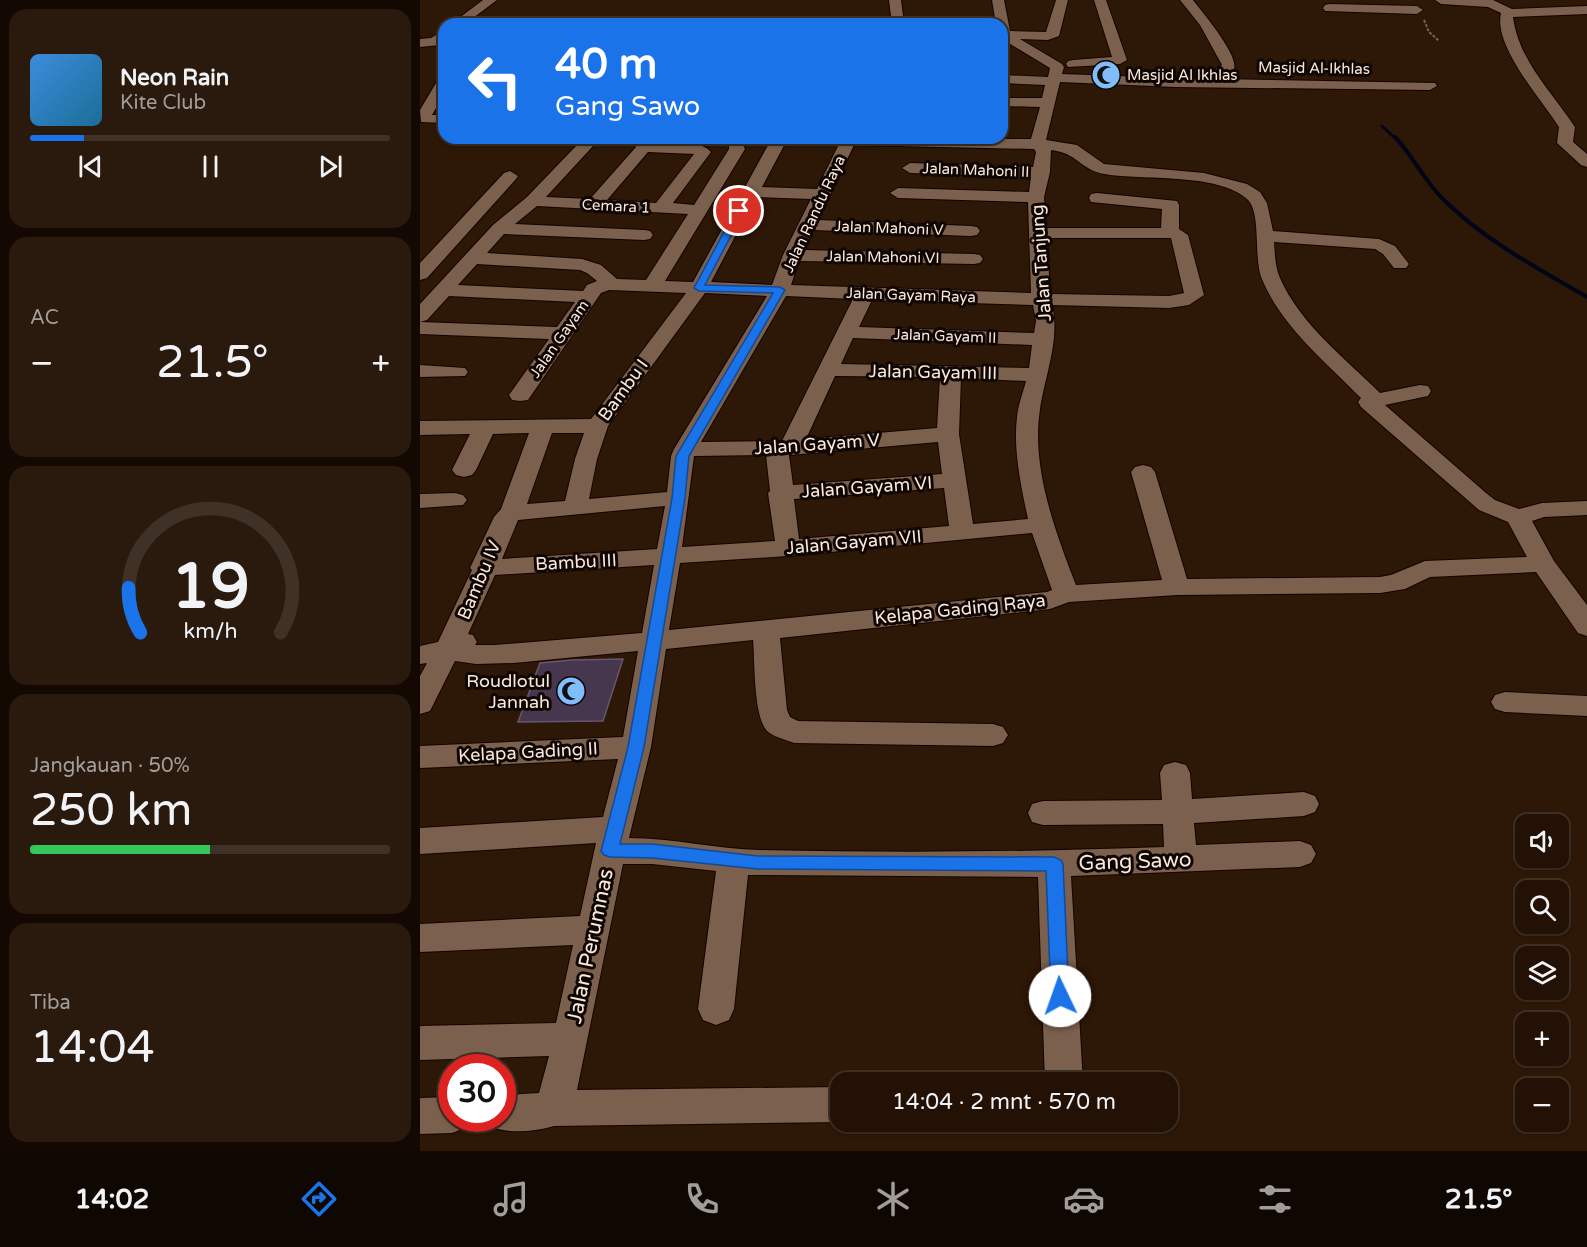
<!DOCTYPE html>
<html lang="id">
<meta charset="utf-8">
<style>
body{margin:0;font-family:"Varela Round",sans-serif;background:#2a1a0e;color:#f1f3f6;height:100vh;display:flex;flex-direction:column;font-size:22px;white-space:nowrap}
*{box-sizing:border-box;margin:0}
p{font-size:20px;color:#a29d9a}
.icon{flex:none;width:33px;height:33px;fill:none;stroke:currentColor;stroke-width:2;stroke-linecap:round;stroke-linejoin:round}
.map{position:relative;flex:1;overflow:hidden}
.drawer{display:flex;flex-direction:column;gap:9px;padding:9px;background:#130902;width:420px}
.drawer>*{flex:none}
.top-card{position:absolute;left:18px;top:18px;width:570px;height:126px;border-radius:18px;box-shadow:0 2px 4px #0004,0 0 0 2px #3f3126;background:#1a73e8;color:#fff;overflow:hidden}
.fabs{position:absolute;left:1095px;top:814px;display:grid;gap:12px}
.fabs a{display:grid;place-items:center;width:54px;height:54px;border-radius:12px;background:#221104;box-shadow:0 2px 4px #0004,0 0 0 2px #3f3126;font-size:30px}
.speed{position:absolute;left:18px;top:1054px;display:flex;gap:12px;font-size:30px;font-weight:700;text-align:center}
.speed>*{display:grid;place-content:center;width:78px;height:78px;border-radius:50%;background:#221104;box-shadow:0 2px 4px #0004,0 0 0 2px #3f3126;line-height:1}
.speed .limit{border:9px solid #d22;background:#fff;color:#111}
.pin{position:absolute;display:grid;place-items:center;width:51px;height:51px;color:#fff;margin:-26px;border:3px solid #fff;border-radius:50%;box-shadow:0 2px 6px #0007}
.me{position:absolute;width:66px;margin:-33px;rotate:357deg;stroke-linejoin:round;filter:drop-shadow(0 0 4px #0008)}
.turn{display:flex;align-items:center;gap:21px;height:126px;padding:0 18px;font-size:27px}
.turn .icon{width:78px;height:78px;stroke-width:2.5}
.turn b{display:block;font-size:42px;line-height:51px}
.big{font-size:45px;font-weight:600;line-height:1.1}
.drawer .tile{flex:1;display:flex;flex-direction:column;justify-content:center;gap:9px;min-width:0;padding:0 21px;border-radius:18px;background:#2a1a0e}
.drawer .dial{align-items:center;gap:0}
.dial svg{height:156px;overflow:visible;fill:none;stroke:#3f3126;stroke-width:7;stroke-linecap:round;text-anchor:middle}
.dial text{fill:#f1f3f6;stroke:none}
.song{display:flex;align-items:center;gap:18px}
.cover{width:72px;height:72px;border-radius:9px;background:linear-gradient(135deg,hsl(210 70% 55%),hsl(200 70% 35%))}
.played{height:6px;border-radius:3px;background:linear-gradient(90deg,#1a73e8 15%,#3f3126 15%)}
.keys{display:flex;justify-content:space-around;direction:ltr}
.heat{display:flex;justify-content:space-between;align-items:center;font-size:33px;direction:ltr}
.charge{height:9px;border-radius:4px;background:linear-gradient(90deg,#34c759 50%,#3f3126 0)}
.trip{position:absolute;left:410px;top:1072px;width:348px;height:60px;border-radius:18px;background:#221104;box-shadow:0 2px 4px #0004,0 0 0 2px #3f3126;font-weight:600;line-height:60px;text-align:center}
.tabs{display:flex;height:96px;justify-content:space-around;align-items:center;background:#0e0702;color:#a29d9a}
.tabs .icon{width:42px;height:42px}
.tabs .active{color:#1a73e8}
.tabs b{font-size:27px;color:#f1f3f6}
main{display:flex;flex:1;min-height:0}
.map>svg:first-child{display:block}
.lines{fill:none;stroke-linecap:round;stroke-linejoin:round}
.stream-far1{stroke:#000518;stroke-width:3}
.stream{stroke:#000518;stroke-width:4}
.building{fill:#46364e;stroke:#67566f;stroke-width:1.5}
.minor-casing{stroke:#140300;stroke-width:2}
.path{stroke:#766253;stroke-width:2;stroke-dasharray:3 1.5;stroke-linecap:butt}
.minor{fill:#7b604d;fill-rule:evenodd}
.route{fill:#1a73e8;stroke:#114b97;stroke-width:1.5}
.labels{text-anchor:middle;stroke-width:6;stroke-linejoin:round;paint-order:stroke}
.far-street-label{font-size:15px;fill:#f9e8de;stroke:#0f0602}
.far-poi-label{font-size:15px;fill:#f9e8de;stroke:#0f0602;text-anchor:start}
.street-label{font-size:18px;fill:#f9e8de;stroke:#0f0602}
.poi-label{font-size:18px;fill:#f9e8de;stroke:#0f0602;text-anchor:end}
.near-street-label{font-size:21px;fill:#f9e8de;stroke:#0f0602}
</style>
<main>
<section class="drawer">
<div class="tile">
<div class="song"><i class="cover"></i><div><b>Neon Rain</b><p>Kite Club</p></div></div>
<div class="played"></div>
<div class="keys"><svg class="icon" aria-label="previous" viewBox="0 0 24 24"><path d="M18 5L8 12l10 7zM5 5v14"/></svg><svg class="icon" aria-label="pause" viewBox="0 0 24 24"><path d="M8 5v14M16 5v14"/></svg><svg class="icon" aria-label="next" viewBox="0 0 24 24"><path d="M6 5l10 7-10 7zM19 5v14"/></svg></div>
</div>
<div class="tile"><p>AC</p>
<div class="heat"><a>−</a><b class="big">21.5°</b><a>+</a></div>
</div>
<div class="tile dial"><svg viewBox="0 0 100 80">
<path d="M14 69A42 42 0 1 1 86 69"/>
<path d="M14 69A42 42 0 0 1 8 46" stroke="#1a73e8"/>
<text x="50" y="56" font-size="32" font-weight="700">19</text>
<text x="50" y="72" font-size="11">km/h</text>
</svg></div>
<div class="tile"><p>Jangkauan · 50%</p><b class="big">250 km</b><div class="charge"></div></div>
<div class="tile"><p>Tiba</p><b class="big">14:04</b></div>
</section>
<div class="map">
<svg width="1167" height="1151" viewBox="0 0 1167 1151">
<rect width="100%" height="100%" fill="#2d1706"/>
<g class="lines">
<path class="stream-far1" d="M962 126 976 139"/>
<path class="stream" d="M975 137C993 156 1004 180 1023 199 1064 240 1117 268 1167 297"/>
</g>
<path class="building" d="M203 659 183 721 98 722 120 663 152 660Z"/>
<g class="lines">
<g class="minor-casing">
<path id="minor" d="M63 0H77L45 24H31Z
M469 0H481L484 24H472Z
M572 0H584L590 31 626 32 636 0H648L639 36 628 40 600 39 642 64 644 67 642 74 779 79 802 65 780 25 760 0H773C782 12 819 55 814 69L798 79 1015 83 1017 86 1010 90 755 87 640 82 626 140 657 145 684 164 784 173 827 184 840 192 847 203 853 231 959 239 975 246 989 264 986 268H974L963 254 955 249 854 242C855 254 855 267 860 278 880 324 926 359 960 393L1000 385 1008 386 1011 391 1008 396 965 405 1066 493 1075 500 1099 509 1122 503 1167 501V515L1124 517 1112 521 1134 561 1167 605V636L1158 633 1116 572 1010 577 985 589 960 593 757 595 649 602 630 609 360 638 367 710 370 717 378 721 573 724 583 727 588 735 583 743 573 746 374 743C366 740 355 737 348 732 333 718 335 661 333 640L246 649 231 747 209 838C253 838 296 849 340 850 475 853 610 852 744 847L743 824 623 825 612 822 608 813 612 804 623 801 742 800 740 773 744 765 755 762 766 765 770 773 772 799 884 792 895 796 899 804 895 812 884 816 774 823 776 845 880 841 891 845 896 854 891 863 880 867 651 876 663 1083H625L618 877 328 875 314 1009 309 1020 296 1025 283 1020 278 1009 296 871 232 864H203L157 1090 420 1087V1122H422L134 1126C114 1132 88 1134 69 1126L66 1119H82V1095L119 1093 129 1056 0 1060V1026L136 1023 153 945 0 952V924L160 916 176 843 0 854V828L183 817 198 759 0 768V746L203 737 218 651 94 663 56 664 35 661 10 711 0 714V676L7 663 0 664V646L18 642 52 570 50 568 74 517 81 509 109 433 73 434 56 470 52 475 44 477 36 475 32 470 50 434 0 435V421L171 419 266 293 189 290 181 293 108 400 100 401 92 400 89 395 129 339 0 334V322L137 327 155 302 29 296 7 320 0 322V304L73 225 107 197 158 144 152 138H170L174 145 126 197 170 199 216 147 211 138H227L229 143C246 143 280 138 291 152L253 203 274 205 309 149V145L295 141 292 138H320L325 149 245 281 273 282 352 138H368L342 187 397 189 422 138 611 139 620 107 582 106V98H622L625 85 582 83V75L628 77 630 68 582 39V24H576ZM434 145 614 149 616 152 613 167 490 163 482 168 490 173 611 177 609 192 478 188 470 193 478 198 608 202 611 293 371 285 379 261 554 264 560 263 563 259 560 255 554 254 384 250 393 230 551 236 557 235 560 231 557 227 551 226 398 220ZM631 150C658 153 659 169 684 174 723 181 796 172 827 199 842 212 833 259 842 279 861 326 906 362 941 398L938 402 941 407 1059 510 1088 522 1107 557 1005 561 971 575 960 577 767 579 735 472 731 467 723 465 715 467 711 472 742 580 656 585C636 534 613 472 619 417 623 378 641 343 632 305L749 308 769 305 784 295 768 235 759 229V205L757 201 677 193 671 194 669 198 671 202 742 209 741 228H626L624 197 630 172ZM228 152 274 154 236 203 187 200ZM336 197 391 199 363 255 352 285 291 282ZM117 206 268 214 226 280 197 279 181 265 162 259 67 253 84 234 224 240 230 239 233 235 230 231 224 230 95 224ZM627 238H751L764 293 749 296 630 294ZM57 264 160 270 167 273 177 281 167 285 163 291 38 285ZM285 293 347 296 254 449 251 456 247 492 169 499 177 459 188 426ZM366 296 433 299 362 441 281 442ZM452 300 613 305 616 321 614 333 439 327ZM433 338 612 345 609 368 421 364ZM415 376 520 377 517 428 386 439ZM541 378 606 381C603 393 598 405 597 417 593 450 601 486 608 519L553 524 539 434ZM132 433H164L155 459 145 501 107 504ZM518 442 522 474 373 485 369 455ZM346 455 350 491 348 493 355 541 262 547 274 456ZM524 488 529 526 379 539 374 499ZM245 506 237 549 82 559 98 520ZM612 533 632 590 627 592 249 630 260 563 368 556ZM234 565 222 633 75 645H55L57 642 53 635 48 634 75 575Z
M674 0H686L707 60 700 64 648 67 646 64 648 61 653 60 692 57Z
M1015 0H1073L1092 9 1167 6V14L1093 17C1099 61 1131 91 1155 127L1153 142 1167 154V167L1161 165 1137 143 1139 127C1122 100 1073 46 1081 13L1068 7 1021 4Z
M909 4 997 6 1003 10 997 14 905 11 903 8 905 5Z
M24 30V41L20 45 0 47V39L11 38Z
M24 77V94L12 115H24V123L1 122 0 110 19 78Z
M90 171 98 176 96 179 7 278 0 280V263L84 173Z
M0 365 45 368 48 372 45 376 0 377Z
M35 493 43 495 47 500 43 505 0 508V494Z
M1085 692 1167 696V716L1085 712 1075 709 1071 702 1075 695Z
M32 1097V1119H49L45 1128 32 1133 0 1134V1098Z"/>
</g>
<path class="path" d="M1004 20 1009 32 1019 41"/>
<use href="#minor" class="minor"/>
</g>
<path class="route" d="M319 208 324 211 285 285 360 287 365 290 269 456 265 498 224 747 200 844H232L338 856 634 857 641 860 643 864 649 996 647 1001 640 1004 633 1001 631 996 626 871 338 869 232 858 190 857 184 855 181 851 208 747 252 498 256 456 353 293 279 291 274 288 315 211Z"/>
<defs>
<g id="mosque-disc" transform="scale(1.5)"><circle r="9.5" fill="#81bdfa" stroke="#0f0602"/><path d="M3.5-4.9A6 6 0 1 0 3.5 4.9A5 5 0 1 1 3.5-4.9Z" fill="#111"/></g>
</defs>
<g fill-rule="evenodd">
<use href="#mosque-disc" x="686" y="75"/>
<use href="#mosque-disc" x="151" y="691"/>
</g>
<g class="labels">
<g class="far-street-label">
<text transform="translate(894 68) rotate(1)" y="5">Masjid Al-Ikhlas</text>
<text transform="translate(556 170) rotate(2)" y="5">Jalan Mahoni II</text>
<text transform="translate(196 206) rotate(3)" y="5">Cemara 1</text>
<text transform="translate(394 214) rotate(-65)" y="5">Jalan Randu Raya</text>
<text transform="translate(469 228) rotate(2)" y="5">Jalan Mahoni V</text>
<text transform="translate(463 257) rotate(1)" y="5">Jalan Mahoni VI</text>
<text transform="translate(491 295) rotate(2)" y="5">Jalan Gayam Raya</text>
<text transform="translate(525 336) rotate(2)" y="5">Jalan Gayam II</text>
<text transform="translate(139 339) rotate(-55)" y="5">Jalan Gayam</text>
</g>
<g class="far-poi-label">
<text x="707" y="80">Masjid Al Ikhlas</text>
</g>
<g class="street-label">
<text transform="translate(621 263) rotate(-94)" y="6">Jalan Tanjung</text>
<text transform="translate(513 372) rotate(1)" y="6">Jalan Gayam III</text>
<text transform="translate(203 390) rotate(-54)" y="6">Bambu I</text>
<text transform="translate(397 444) rotate(-4)" y="6">Jalan Gayam V</text>
<text transform="translate(447 487) rotate(-4)" y="6">Jalan Gayam VI</text>
<text transform="translate(434 542) rotate(-5)" y="6">Jalan Gayam VII</text>
<text transform="translate(156 562) rotate(-3)" y="6">Bambu III</text>
<text transform="translate(59 580) rotate(-67)" y="6">Bambu IV</text>
<text transform="translate(540 609) rotate(-6)" y="6">Kelapa Gading Raya</text>
<text transform="translate(108 752) rotate(-3)" y="6">Kelapa Gading II</text>
</g>
<g class="poi-label">
<text x="130" y="687">Roudlotul<tspan x="130" dy="21">Jannah</tspan></text>
</g>
<g class="near-street-label">
<text transform="translate(715 861) rotate(-2)" y="7">Gang Sawo</text>
<text transform="translate(170 946) rotate(-78)" y="7">Jalan Perumnas</text>
</g>
</g>
</svg>
<div class="fabs">
<a><svg class="icon" aria-label="sound" viewBox="0 0 24 24"><path d="M4 9h4l5-4v14l-5-4H4zM17 9q2 3 0 6"/></svg></a>
<a><svg class="icon" aria-label="search" viewBox="0 0 24 24"><circle cx="10" cy="10" r="6"/><path d="M15 15l6 6"/></svg></a>
<a><svg class="icon" aria-label="layers" viewBox="0 0 24 24"><path d="M12 4l9 5-9 5-9-5zM3 14l9 5 9-5"/></svg></a>
<a>+</a>
<a>−</a>
</div>
<div class="speed"><div class="limit">30</div></div>
<div class="pin" style="left:319px;top:211px;background:#d93025"><svg class="icon" aria-label="arrive" viewBox="0 0 24 24"><path d="M6 21V4h12l-3 4 3 4H6"/></svg></div>
<svg class="me" style="left:640px;top:996px" viewBox="-20 -20 40 40"><circle r="19" fill="#fff"/><path d="M0-13L10 11 0 6-10 11z" fill="#1a73e8"/></svg>
<div class="trip">14:04 · 2 mnt · 570 m</div>
<div class="top-card">
<div class="turn"><svg class="icon" aria-label="left" viewBox="0 0 24 24"><path d="M17 20v-9H6M10 6l-5 5 5 5"/></svg><div><b>40 m</b>Gang Sawo</div></div>
</div>
</div>
</main>
<nav class="tabs">
<b>14:02</b>
<svg class="icon active" aria-label="directions" viewBox="0 0 24 24"><path d="M12 3l9 9-9 9-9-9zM9 14v-3h6M13 9l2 2-2 2"/></svg>
<svg class="icon" aria-label="music" viewBox="0 0 24 24"><path d="M9 18V5l10-2v13"/><circle cx="6" cy="18" r="3"/><circle cx="16" cy="16" r="3"/></svg>
<svg class="icon" aria-label="phone" viewBox="0 0 24 24"><path d="M5 4h4l2 5-3 2q2 4 5 5l2-3 5 2v4C11 20 4 13 5 4z"/></svg>
<svg class="icon" aria-label="climate" viewBox="0 0 24 24"><path d="M12 3v18M4 7l16 10M4 17L20 7"/></svg>
<svg class="icon" aria-label="car" viewBox="0 0 24 24"><path d="M5 17H2v-5l4-1 3-4h7l3 4 3 1v5h-3M9 17h6M6 11h13"/><circle cx="7" cy="17" r="2"/><circle cx="17" cy="17" r="2"/></svg>
<svg class="icon" aria-label="filters" viewBox="0 0 24 24"><path d="M4 7h16M4 17h16"/><circle cx="9" cy="7" r="2"/><circle cx="15" cy="17" r="2"/></svg>
<b>21.5°</b>
</nav>
